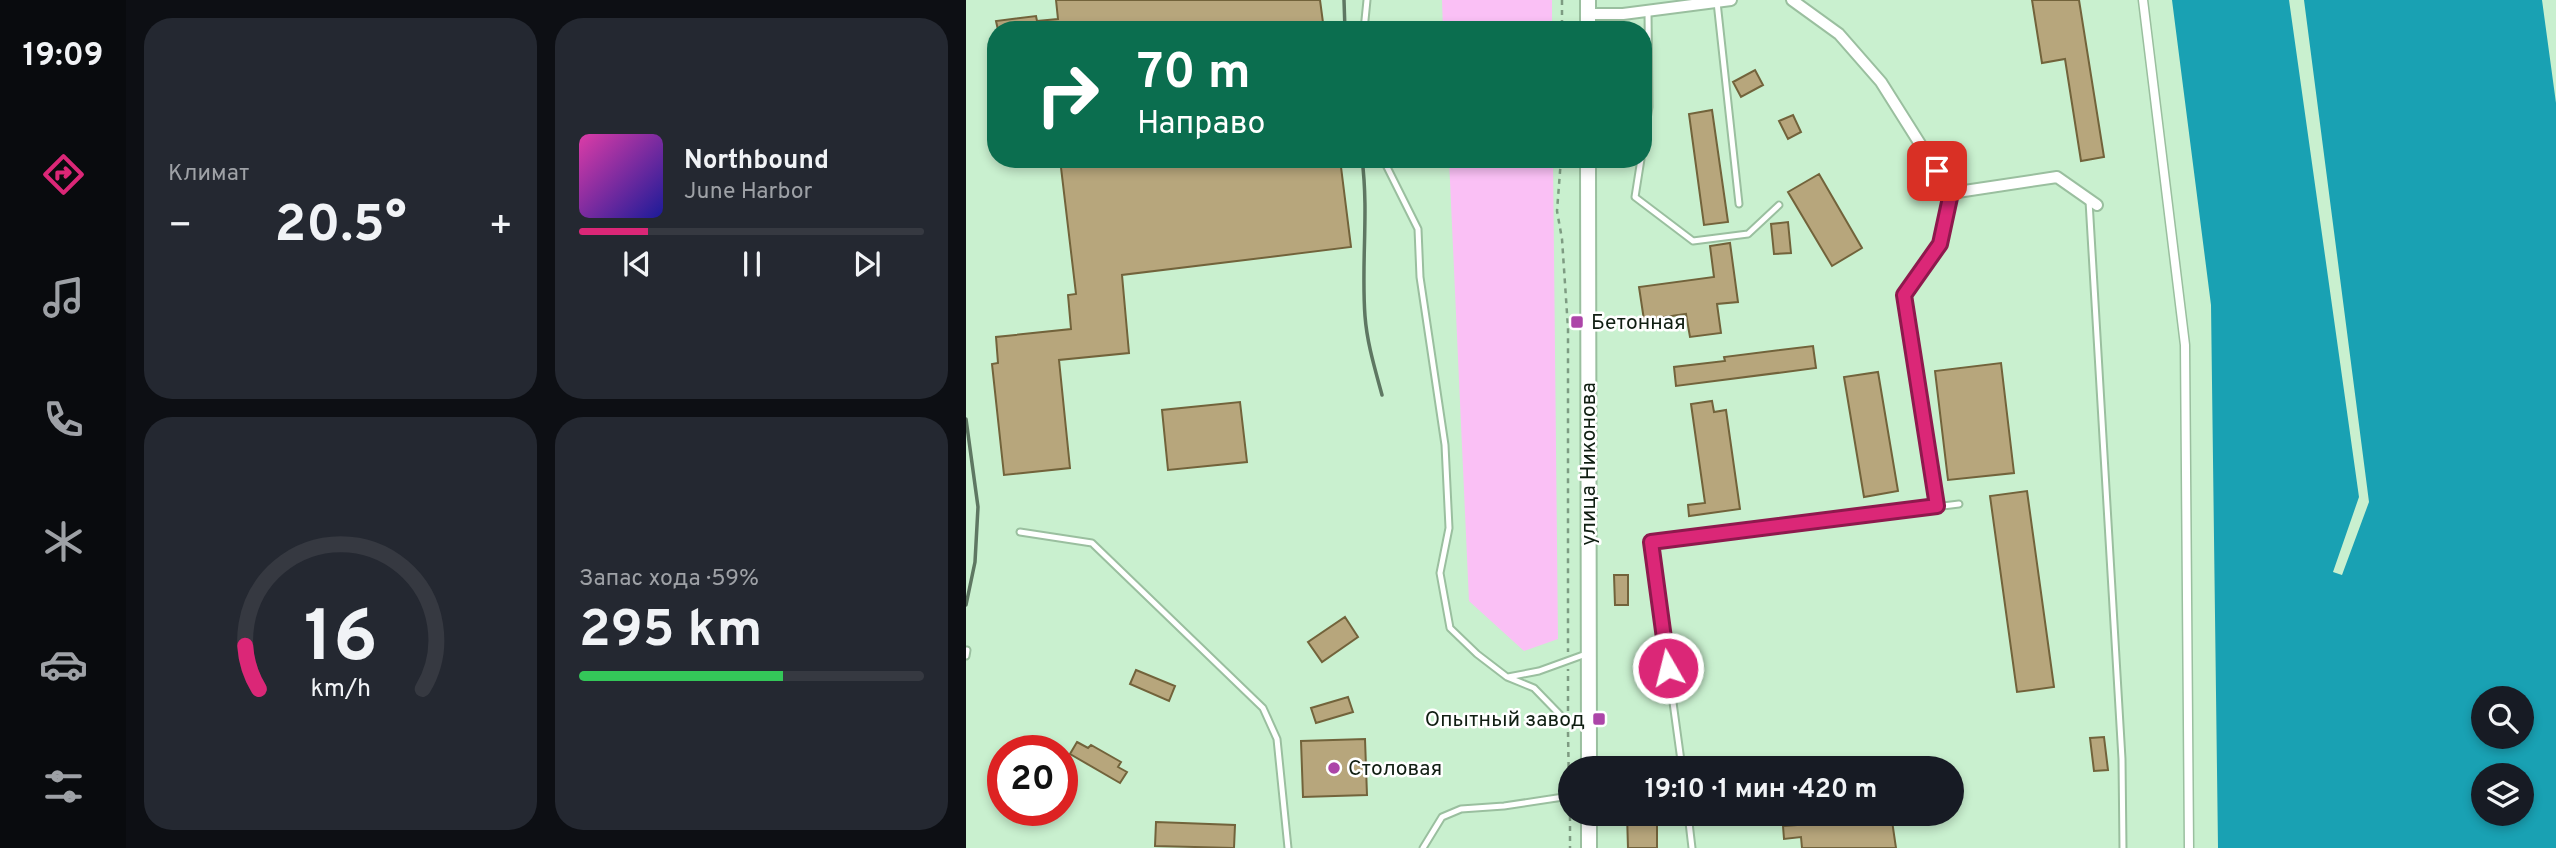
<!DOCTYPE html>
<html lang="ru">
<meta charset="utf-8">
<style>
body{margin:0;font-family:Overpass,sans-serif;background:#242831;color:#f1f3f6;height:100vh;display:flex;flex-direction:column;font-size:26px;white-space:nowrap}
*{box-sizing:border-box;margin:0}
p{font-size:23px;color:#9ea1a6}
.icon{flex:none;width:38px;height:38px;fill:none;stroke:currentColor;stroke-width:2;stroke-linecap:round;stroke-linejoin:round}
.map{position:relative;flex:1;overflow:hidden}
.panel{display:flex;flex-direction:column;gap:18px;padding:18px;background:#0d0f14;width:840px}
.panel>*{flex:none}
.guide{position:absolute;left:21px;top:21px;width:665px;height:147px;border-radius:28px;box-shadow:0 4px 10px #0003;background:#0b6e4f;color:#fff;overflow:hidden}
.tools{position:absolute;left:1505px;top:686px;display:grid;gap:14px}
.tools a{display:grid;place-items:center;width:63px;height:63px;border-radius:50%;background:#171b24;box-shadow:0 4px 10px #0003;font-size:35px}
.speed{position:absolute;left:21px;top:735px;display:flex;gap:14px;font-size:35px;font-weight:700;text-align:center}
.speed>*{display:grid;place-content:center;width:91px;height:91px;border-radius:50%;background:#171b24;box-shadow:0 4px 10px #0003;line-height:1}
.speed .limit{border:10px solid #d22;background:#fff;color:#111}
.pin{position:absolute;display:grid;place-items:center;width:60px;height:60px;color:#fff;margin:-30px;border-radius:14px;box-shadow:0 4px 10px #0006}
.me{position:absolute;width:77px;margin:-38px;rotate:352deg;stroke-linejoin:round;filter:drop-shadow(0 0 5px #0008)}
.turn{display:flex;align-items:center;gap:24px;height:147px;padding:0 35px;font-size:32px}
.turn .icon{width:91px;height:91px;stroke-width:2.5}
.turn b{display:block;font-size:49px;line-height:60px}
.big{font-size:52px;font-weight:700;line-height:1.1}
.panel .card{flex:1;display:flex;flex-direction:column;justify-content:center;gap:10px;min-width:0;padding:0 24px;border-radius:28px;background:#242831}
.panel .dial{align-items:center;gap:0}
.dial svg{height:182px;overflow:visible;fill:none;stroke:#363941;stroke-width:7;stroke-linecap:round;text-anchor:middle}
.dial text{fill:#f1f3f6;stroke:none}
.song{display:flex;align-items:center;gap:21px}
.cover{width:84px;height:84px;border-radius:10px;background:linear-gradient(135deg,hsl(320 70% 55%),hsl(240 70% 35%))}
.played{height:7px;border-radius:4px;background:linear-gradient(90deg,#db2777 20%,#363941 20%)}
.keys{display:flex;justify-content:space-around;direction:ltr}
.heat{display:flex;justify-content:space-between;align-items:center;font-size:38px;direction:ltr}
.charge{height:10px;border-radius:5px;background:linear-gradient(90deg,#34c759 59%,#363941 0)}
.panel .tiles{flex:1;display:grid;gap:18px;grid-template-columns:repeat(2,1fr)}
.trip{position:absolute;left:592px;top:756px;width:406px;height:70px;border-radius:35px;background:#171b24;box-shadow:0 4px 10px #0003;font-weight:700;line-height:70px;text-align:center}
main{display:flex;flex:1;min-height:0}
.tabs{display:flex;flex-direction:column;width:126px;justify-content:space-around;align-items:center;background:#090b0e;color:#9ea1a6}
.tabs .icon{width:49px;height:49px}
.tabs .current{color:#db2777}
.tabs b{font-size:32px;color:#f1f3f6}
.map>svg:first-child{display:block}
.green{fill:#fac0f5}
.water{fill:#19a1b3;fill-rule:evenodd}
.building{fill:#b7a67c;stroke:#72633b;stroke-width:2}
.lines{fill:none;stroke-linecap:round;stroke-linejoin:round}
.service-casing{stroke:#9abf9f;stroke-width:9}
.pedestrian-casing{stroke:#9abf9f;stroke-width:11}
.minor-casing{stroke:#9abf9f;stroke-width:14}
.secondary-casing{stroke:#9abf9f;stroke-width:18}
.path{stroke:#7e9b82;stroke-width:2.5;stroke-dasharray:5 5;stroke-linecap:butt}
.service{stroke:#fff;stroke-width:5}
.pedestrian{stroke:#fff;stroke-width:8}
.minor{stroke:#fff;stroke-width:10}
.secondary{stroke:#fff;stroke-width:14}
.rail{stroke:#5e7762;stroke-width:3.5}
.route-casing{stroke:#8e194d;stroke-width:18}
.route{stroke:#db2777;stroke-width:12}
.poi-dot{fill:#ac45a8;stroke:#fff;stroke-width:2.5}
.labels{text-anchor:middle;stroke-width:5;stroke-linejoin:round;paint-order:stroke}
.poi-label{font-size:21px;fill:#101e12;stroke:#fff;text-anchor:start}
.street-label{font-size:21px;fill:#101e12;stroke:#fff}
</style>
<main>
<nav class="tabs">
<b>19:09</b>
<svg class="icon current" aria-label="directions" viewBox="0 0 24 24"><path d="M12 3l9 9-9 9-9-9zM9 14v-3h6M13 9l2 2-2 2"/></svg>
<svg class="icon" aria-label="music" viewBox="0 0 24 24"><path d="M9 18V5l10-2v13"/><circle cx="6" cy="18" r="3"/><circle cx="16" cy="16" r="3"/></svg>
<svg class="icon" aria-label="phone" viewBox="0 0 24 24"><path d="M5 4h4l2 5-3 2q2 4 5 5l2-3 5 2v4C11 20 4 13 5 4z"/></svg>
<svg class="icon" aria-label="climate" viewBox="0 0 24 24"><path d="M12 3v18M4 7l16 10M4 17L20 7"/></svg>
<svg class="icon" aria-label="car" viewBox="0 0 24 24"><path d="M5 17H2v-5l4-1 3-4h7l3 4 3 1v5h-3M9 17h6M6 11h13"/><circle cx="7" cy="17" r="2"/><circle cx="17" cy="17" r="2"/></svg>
<svg class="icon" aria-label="filters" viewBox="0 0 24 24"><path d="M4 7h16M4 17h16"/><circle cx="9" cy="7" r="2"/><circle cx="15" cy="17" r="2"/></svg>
</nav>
<section class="panel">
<div class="tiles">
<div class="card"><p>Климат</p>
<div class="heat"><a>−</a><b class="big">20.5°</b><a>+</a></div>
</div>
<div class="card">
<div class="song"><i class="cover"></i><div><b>Northbound</b><p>June Harbor</p></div></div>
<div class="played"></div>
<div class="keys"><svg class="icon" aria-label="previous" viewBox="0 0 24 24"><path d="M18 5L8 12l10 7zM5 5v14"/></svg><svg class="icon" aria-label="pause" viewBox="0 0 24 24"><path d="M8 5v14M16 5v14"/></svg><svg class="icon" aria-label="next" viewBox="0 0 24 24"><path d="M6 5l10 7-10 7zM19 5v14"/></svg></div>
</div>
<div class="card dial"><svg viewBox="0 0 100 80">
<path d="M14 69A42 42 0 1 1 86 69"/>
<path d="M14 69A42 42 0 0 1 8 50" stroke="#db2777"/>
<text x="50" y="56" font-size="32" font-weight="700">16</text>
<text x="50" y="72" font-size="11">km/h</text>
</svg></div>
<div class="card"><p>Запас хода · 59%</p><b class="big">295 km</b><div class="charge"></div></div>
</div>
</section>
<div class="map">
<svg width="1590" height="848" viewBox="0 0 1590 848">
<rect width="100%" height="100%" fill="#c9f0cf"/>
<path class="green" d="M476 0H586V30H477Z
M483 159H587L592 639 558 651 503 601Z"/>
<path class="water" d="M1206 0H1323L1393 497 1367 572 1376 575 1403 502 1338 0H1576L1590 103V848H1252L1245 305ZM1517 698H1556V737H1517ZM1517 775H1556V814H1517Z"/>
<path class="building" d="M90 0H354L358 30H32L30 21 70 16 71 21 92 19Z
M1066 0H1113L1138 157 1115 161 1099 59 1076 63Z
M789 70 797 85 775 97 767 82Z
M746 110 762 222 738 225 723 114Z
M827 115 835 132 822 139 813 121Z
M94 159H374L385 247 156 275 163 353 93 360 104 468 38 475 26 364 32 363 30 337 105 329 102 295 110 294Z
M853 174 896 248 866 266 822 192Z
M822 222 825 253 808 254 805 224Z
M764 243 772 302 751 304 755 333 724 337 720 314 678 320 673 287 748 277 744 246Z
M847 346 850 368 710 386 708 367 759 361 758 357Z
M1035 363 1048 473 982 480 969 371Z
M912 372 932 491 898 497 878 377Z
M746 401 748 412 760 410 774 509 723 516 722 505 739 503 725 404Z
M274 402 281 462 202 470 196 410Z
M1061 491 1088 687 1051 692 1024 496Z
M648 575H662V605H649Z
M379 617 392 637 356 662 342 642Z
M170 670 209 686 203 701 164 684Z
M382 697 387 712 350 723 345 708Z
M1138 737 1142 770 1128 771 1124 738Z
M399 739 401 795 337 797 335 741Z
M111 742 122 748 125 745 155 762 152 767 161 772 154 783 104 754Z
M661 814H691V848H662Z
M844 814H925L930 848H836L835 837 818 839 817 826 845 824Z
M190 822 269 825 268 848 189 846Z"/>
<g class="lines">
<g class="service-casing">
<path id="service" d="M751 2 773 204
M398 30 401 0
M677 144 683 107 682 12
M417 159 452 229 454 277 479 445 483 528 474 573 484 628 511 654 541 677 568 688 602 723 620 724
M675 159 669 197 727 241 782 234 813 205
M1123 201 1156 759 1157 848
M971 506 938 295 974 244 985 193
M54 532 126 543 297 708 311 739 322 848
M0 656 1 650
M542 677 573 671 620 654
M716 768 685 542 993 504
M722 814 726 848
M457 848 476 817 495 809 538 806 604 796"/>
</g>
<g class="pedestrian-casing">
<path id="pedestrian" d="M1177 0 1219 345 1223 848"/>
</g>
<g class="minor-casing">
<path id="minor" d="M826 0 873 34 915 82 985 193 1091 177 1131 205
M622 14H657L765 0"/>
</g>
<g class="secondary-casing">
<path id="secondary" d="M622 0V30
M622 159 623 768
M623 848V814"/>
</g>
<path class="path" d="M596 0V30
M595 159 591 211 596 239 602 328V652
M602 711V669
M602 732 603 788
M604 806V848"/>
<use href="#service" class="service"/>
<use href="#pedestrian" class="pedestrian"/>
<use href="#minor" class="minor"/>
<use href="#secondary" class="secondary"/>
<path class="rail" d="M378 0 379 30
M396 159C403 213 395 263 399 316 401 343 409 369 416 395
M0 419 12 507 9 562 0 605"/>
</g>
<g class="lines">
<g class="route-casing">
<path id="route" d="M702 668 685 542 971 506 938 295 974 244 985 193 971 171"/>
</g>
<use href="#route" class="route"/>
</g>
<g class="poi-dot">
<rect x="604" y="315" width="14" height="14" rx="3.5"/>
<rect x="626" y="712" width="14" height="14" rx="3.5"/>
<circle cx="368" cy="768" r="7"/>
</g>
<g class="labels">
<g class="poi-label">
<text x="625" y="329">Бетонная</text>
<text x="619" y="726" text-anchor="end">Опытный завод</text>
<text x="382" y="775">Столовая</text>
</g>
<g class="street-label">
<text transform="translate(622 464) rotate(-90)" y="7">улица Никонова</text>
</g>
</g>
</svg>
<div class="tools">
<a><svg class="icon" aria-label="search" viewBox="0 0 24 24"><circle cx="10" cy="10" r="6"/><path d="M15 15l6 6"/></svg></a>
<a><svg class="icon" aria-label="layers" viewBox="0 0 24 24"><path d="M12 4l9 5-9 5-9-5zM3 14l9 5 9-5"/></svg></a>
</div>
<div class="speed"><div class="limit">20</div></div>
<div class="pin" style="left:971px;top:171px;background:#d93025"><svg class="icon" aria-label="arrive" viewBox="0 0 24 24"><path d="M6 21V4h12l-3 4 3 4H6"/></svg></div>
<svg class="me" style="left:702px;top:668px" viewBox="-20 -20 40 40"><circle r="17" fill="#db2777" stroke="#fff" stroke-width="3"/><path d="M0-11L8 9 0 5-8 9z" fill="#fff"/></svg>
<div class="trip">19:10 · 1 мин · 420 m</div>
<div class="guide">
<div class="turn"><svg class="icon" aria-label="right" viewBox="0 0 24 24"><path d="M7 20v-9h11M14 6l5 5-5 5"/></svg><div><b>70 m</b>Направо</div></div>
</div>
</div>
</main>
